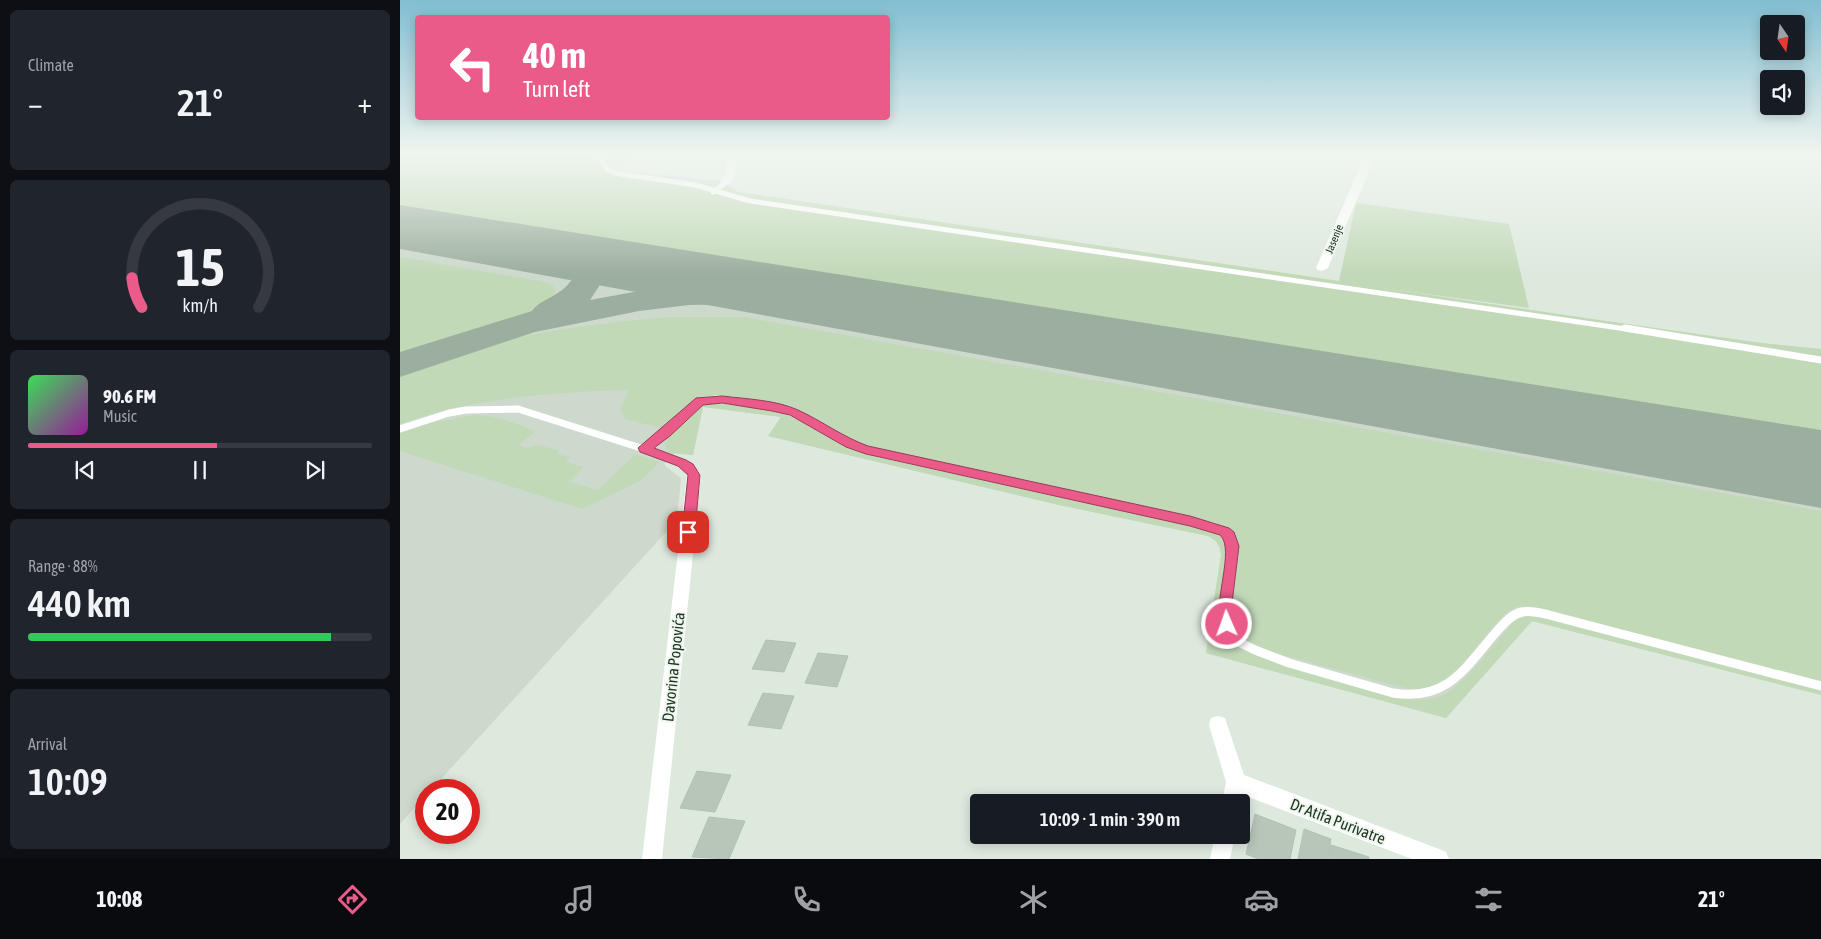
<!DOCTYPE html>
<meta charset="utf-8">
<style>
body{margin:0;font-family:"Asap Condensed",sans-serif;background:#20242c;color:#f1f3f6;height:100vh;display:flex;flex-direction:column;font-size:19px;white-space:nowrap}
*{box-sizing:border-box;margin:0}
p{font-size:16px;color:#9ea1a6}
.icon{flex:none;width:28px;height:28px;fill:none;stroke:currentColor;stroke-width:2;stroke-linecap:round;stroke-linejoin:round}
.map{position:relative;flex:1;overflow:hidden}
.details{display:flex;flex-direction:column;gap:10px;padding:10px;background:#0d0f14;width:400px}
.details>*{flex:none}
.banner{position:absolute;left:15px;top:15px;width:475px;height:105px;border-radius:5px;box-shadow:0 2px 12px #0003;background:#ea5b8a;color:#fff;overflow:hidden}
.needle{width:32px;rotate:167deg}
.controls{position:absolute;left:1360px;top:15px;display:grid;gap:10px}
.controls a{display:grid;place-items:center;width:45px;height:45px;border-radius:5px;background:#171b24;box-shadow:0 2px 12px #0003;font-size:25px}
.speed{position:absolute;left:15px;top:779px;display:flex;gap:10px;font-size:25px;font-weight:700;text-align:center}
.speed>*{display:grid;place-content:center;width:65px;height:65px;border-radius:50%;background:#171b24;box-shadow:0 2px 12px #0003;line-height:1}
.speed .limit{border:8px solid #d22;background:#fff;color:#111}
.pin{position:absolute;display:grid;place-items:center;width:42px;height:42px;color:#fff;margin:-21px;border-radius:10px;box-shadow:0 2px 8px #0006}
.me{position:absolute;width:55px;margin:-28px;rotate:358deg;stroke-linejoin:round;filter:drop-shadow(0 0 4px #0008)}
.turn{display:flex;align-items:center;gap:18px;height:105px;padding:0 25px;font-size:22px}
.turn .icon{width:65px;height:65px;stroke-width:2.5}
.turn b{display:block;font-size:35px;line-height:42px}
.big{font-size:38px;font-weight:600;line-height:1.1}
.details .card{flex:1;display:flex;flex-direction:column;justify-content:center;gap:8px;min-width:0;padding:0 18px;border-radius:8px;background:#20242c}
.details .dial{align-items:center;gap:0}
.dial svg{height:130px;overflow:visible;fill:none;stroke:#363941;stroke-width:7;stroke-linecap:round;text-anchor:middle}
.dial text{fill:#f1f3f6;stroke:none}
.song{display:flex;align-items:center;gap:15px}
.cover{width:60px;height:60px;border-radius:8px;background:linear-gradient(135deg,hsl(130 70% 55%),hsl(300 70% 35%))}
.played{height:5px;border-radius:2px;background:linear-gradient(90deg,#ea5b8a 55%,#363941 55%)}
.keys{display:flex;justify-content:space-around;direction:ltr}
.heat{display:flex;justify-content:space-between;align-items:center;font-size:28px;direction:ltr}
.charge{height:8px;border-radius:4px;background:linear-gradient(90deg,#34c759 88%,#363941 0)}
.trip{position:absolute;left:570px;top:794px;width:280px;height:50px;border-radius:5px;background:#171b24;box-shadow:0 2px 12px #0003;font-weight:600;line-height:50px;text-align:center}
.tabs{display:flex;height:80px;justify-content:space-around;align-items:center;background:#090b0e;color:#9ea1a6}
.tabs .icon{width:35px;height:35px}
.tabs .on{color:#ea5b8a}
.tabs b{font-size:22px;color:#f1f3f6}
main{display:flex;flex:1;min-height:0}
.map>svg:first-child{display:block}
.built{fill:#cdd9cd}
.green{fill:#c2d9b8}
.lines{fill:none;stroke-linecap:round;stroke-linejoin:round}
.taxiway{fill:#9cae9e;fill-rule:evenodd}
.runway{fill:#9cae9e;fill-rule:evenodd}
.building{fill:#b7c6b8;stroke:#b1c2b1}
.service-far2{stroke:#fff;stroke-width:5}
.service-far1{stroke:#fff;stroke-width:7}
.service{stroke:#fff;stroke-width:9}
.minor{fill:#fff;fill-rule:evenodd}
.route{fill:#ea5b8a;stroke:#983b5a}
.labels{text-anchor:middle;stroke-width:4;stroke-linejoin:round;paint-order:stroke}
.far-street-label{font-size:11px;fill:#213824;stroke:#eff6ee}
.near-street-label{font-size:16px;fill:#213824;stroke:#eff6ee}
</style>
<main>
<section class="details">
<div class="card"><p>Climate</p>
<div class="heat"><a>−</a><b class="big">21°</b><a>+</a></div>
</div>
<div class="card dial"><svg viewBox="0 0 100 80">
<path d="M14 69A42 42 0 1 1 86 69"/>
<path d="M14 69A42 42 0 0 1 8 51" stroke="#ea5b8a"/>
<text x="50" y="56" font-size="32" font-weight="700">15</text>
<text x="50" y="72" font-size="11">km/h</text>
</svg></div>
<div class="card">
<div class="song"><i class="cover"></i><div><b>90.6 FM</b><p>Music</p></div></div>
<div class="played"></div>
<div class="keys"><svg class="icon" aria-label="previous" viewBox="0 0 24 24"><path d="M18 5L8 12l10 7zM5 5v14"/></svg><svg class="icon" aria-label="pause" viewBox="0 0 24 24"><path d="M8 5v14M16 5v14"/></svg><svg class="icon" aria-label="next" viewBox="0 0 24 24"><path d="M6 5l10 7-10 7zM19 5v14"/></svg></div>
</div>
<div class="card"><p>Range · 88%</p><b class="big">440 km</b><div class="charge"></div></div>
<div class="card"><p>Arrival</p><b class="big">10:09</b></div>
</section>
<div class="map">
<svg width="1421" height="859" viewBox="0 0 1421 859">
<rect width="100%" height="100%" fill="#dee9de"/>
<path class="built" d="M0 155H237L215 170 330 182 328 185 338 192 1192 319 1361 343 1421 349V695L1132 621 1046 718 806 653 821 555 820 547 816 541 808 536 659 505 368 436 381 417 303 407 293 455 275 453 265 462V466L281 478 277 520 31 790H26V795L0 824Z"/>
<path class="green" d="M0 155H193L206 171 213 174 292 186 331 199 525 229 1242 332 1421 362V436L0 208Z
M327 185 338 192 939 281 956 203 1109 224 1129 308 968 286 1192 319 1361 343 1421 349V358L339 197 318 191Z
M0 257 145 282 152 285 156 291C151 303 142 308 130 313L0 356Z
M271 317H343L361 320 1421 511V682L1143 609C1125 606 1117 602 1102 617L1049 679 1039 685 1020 689H1009L868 651C856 646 843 641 835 630 815 604 853 550 832 532 826 527 818 525 811 522L477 450 454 442 391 408 324 396H309L298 399 267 425 260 428 225 419 220 410 229 390C154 392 71 398 0 424V375C32 364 65 350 98 342 155 328 213 322 271 317Z
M313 402 351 407 390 416 459 451 820 533 825 538 828 547C828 581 806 617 836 644L996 697C1012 700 1030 702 1045 694 1066 682 1100 637 1117 618L1134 615 1421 690V695L1132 621 1046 718 806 653 821 555C820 545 817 541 808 536L659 505 368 436 381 417 303 407 293 455 269 453 265 445 267 438 296 407Z
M74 415C97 416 114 422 135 432L118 445 128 448 137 445 158 450V454L170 457 166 462 184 467 169 482 198 490 235 454 260 462 240 481 182 509 0 451V433L31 423Z"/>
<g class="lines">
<path class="taxiway" d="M174 248C191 252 199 258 207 274L190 300 239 291 289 285 385 283 396 286 401 293 396 300 385 303 289 305 239 311 135 332 0 377V352L132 311C142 297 164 297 175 274 172 267 163 264 159 257L163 250Z"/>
<path class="runway" d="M0 205 1421 430V508L0 249Z"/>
</g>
<path class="building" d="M366 640 396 643 384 672 352 669Z
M418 653 448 656 437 687 405 683Z
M363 693 394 696 381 729 348 725Z
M297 771 331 775 315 812 280 808Z
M855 814 896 830 890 859H858L846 854Z
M309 817 345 821 329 859 292 857Z
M904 829 931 839 928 859H898Z
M931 845 969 857V859H929Z"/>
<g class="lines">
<path class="service-far2" d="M198 155 207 169 215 173 295 185 350 201 1233 330
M313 192 326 182"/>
<path class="service-far1" d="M1225 328 1421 360
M0 429 49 413 66 410 118 409 244 449
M294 475 278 461 244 449 266 433 296 403 316 399 385 409 450 444 480 454 815 527C830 537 832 540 833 559"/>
<path class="service" d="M833 557 825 611 827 623 833 635 841 643 855 650 889 663 993 693C1049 702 1066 666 1098 630 1104 623 1112 614 1122 612 1131 610 1141 613 1149 615L1421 686"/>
<path class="minor" d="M327 155H337L335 176 329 184 326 185 321 182 325 176Z
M965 155H975C961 193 943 230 928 268L922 271 918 270 916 268Z
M294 469 299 471 301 475 262 859H242L287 475 289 471Z
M818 716 825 718 844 775 1039 849 1046 852 1049 859H1012L843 795 841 804 822 802 826 782 809 725 811 718Z
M815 835H835L830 859H810Z"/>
</g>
<linearGradient id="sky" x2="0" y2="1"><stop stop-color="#81bed1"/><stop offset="0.56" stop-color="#f0f5f0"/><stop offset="1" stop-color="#f0f5f0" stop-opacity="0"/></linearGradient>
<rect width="1421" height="275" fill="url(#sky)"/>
<path class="route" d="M322 396C347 399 376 400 398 410 422 421 443 437 468 446L790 516 829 528 834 532 839 546 832 603 834 624 832 628 827 630 822 628C811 604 836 550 820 535L790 526 466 454 446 447 390 415 372 411 322 403 303 405 270 436 254 448 286 460 293 464 300 475 295 532 293 536 288 538 284 536 282 532 288 475 278 466 240 452 238 448 296 398Z"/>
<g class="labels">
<g class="far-street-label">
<text transform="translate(934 239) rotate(-68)" y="4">Jasenje</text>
</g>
<g class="near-street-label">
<text transform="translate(273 667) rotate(-84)" y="6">Davorina Popovića</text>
<text transform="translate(938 821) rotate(21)" y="6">Dr Atifa Purivatre</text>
</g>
</g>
</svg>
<div class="controls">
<a><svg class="needle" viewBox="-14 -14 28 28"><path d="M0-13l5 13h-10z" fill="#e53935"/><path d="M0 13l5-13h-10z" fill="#9ea1a6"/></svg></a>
<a><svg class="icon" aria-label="sound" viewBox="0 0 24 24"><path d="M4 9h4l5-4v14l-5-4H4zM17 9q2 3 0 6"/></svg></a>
</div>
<div class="speed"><div class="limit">20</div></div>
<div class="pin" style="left:288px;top:532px;background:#d93025"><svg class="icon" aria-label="arrive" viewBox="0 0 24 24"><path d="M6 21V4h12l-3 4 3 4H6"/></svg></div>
<svg class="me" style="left:827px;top:624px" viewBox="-20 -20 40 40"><circle r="17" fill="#ea5b8a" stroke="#fff" stroke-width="3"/><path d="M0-11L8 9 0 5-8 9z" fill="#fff"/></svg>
<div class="trip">10:09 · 1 min · 390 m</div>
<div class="banner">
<div class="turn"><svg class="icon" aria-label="left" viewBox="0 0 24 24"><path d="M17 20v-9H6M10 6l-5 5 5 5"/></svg><div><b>40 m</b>Turn left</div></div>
</div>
</div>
</main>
<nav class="tabs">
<b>10:08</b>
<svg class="icon on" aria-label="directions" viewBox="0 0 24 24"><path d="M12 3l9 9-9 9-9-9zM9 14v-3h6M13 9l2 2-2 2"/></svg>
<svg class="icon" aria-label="music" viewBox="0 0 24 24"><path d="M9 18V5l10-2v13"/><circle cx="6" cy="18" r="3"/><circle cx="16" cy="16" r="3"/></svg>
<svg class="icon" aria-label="phone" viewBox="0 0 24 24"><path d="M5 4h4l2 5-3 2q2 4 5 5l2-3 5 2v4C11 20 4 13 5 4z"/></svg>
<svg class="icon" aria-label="climate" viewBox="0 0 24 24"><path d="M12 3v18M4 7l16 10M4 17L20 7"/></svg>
<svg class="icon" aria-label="car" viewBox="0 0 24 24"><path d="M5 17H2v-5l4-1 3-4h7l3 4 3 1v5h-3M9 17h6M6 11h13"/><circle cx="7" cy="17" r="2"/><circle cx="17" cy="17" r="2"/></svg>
<svg class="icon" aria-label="filters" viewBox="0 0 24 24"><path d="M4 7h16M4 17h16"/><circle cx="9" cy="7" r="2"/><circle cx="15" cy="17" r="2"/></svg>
<b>21°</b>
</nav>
